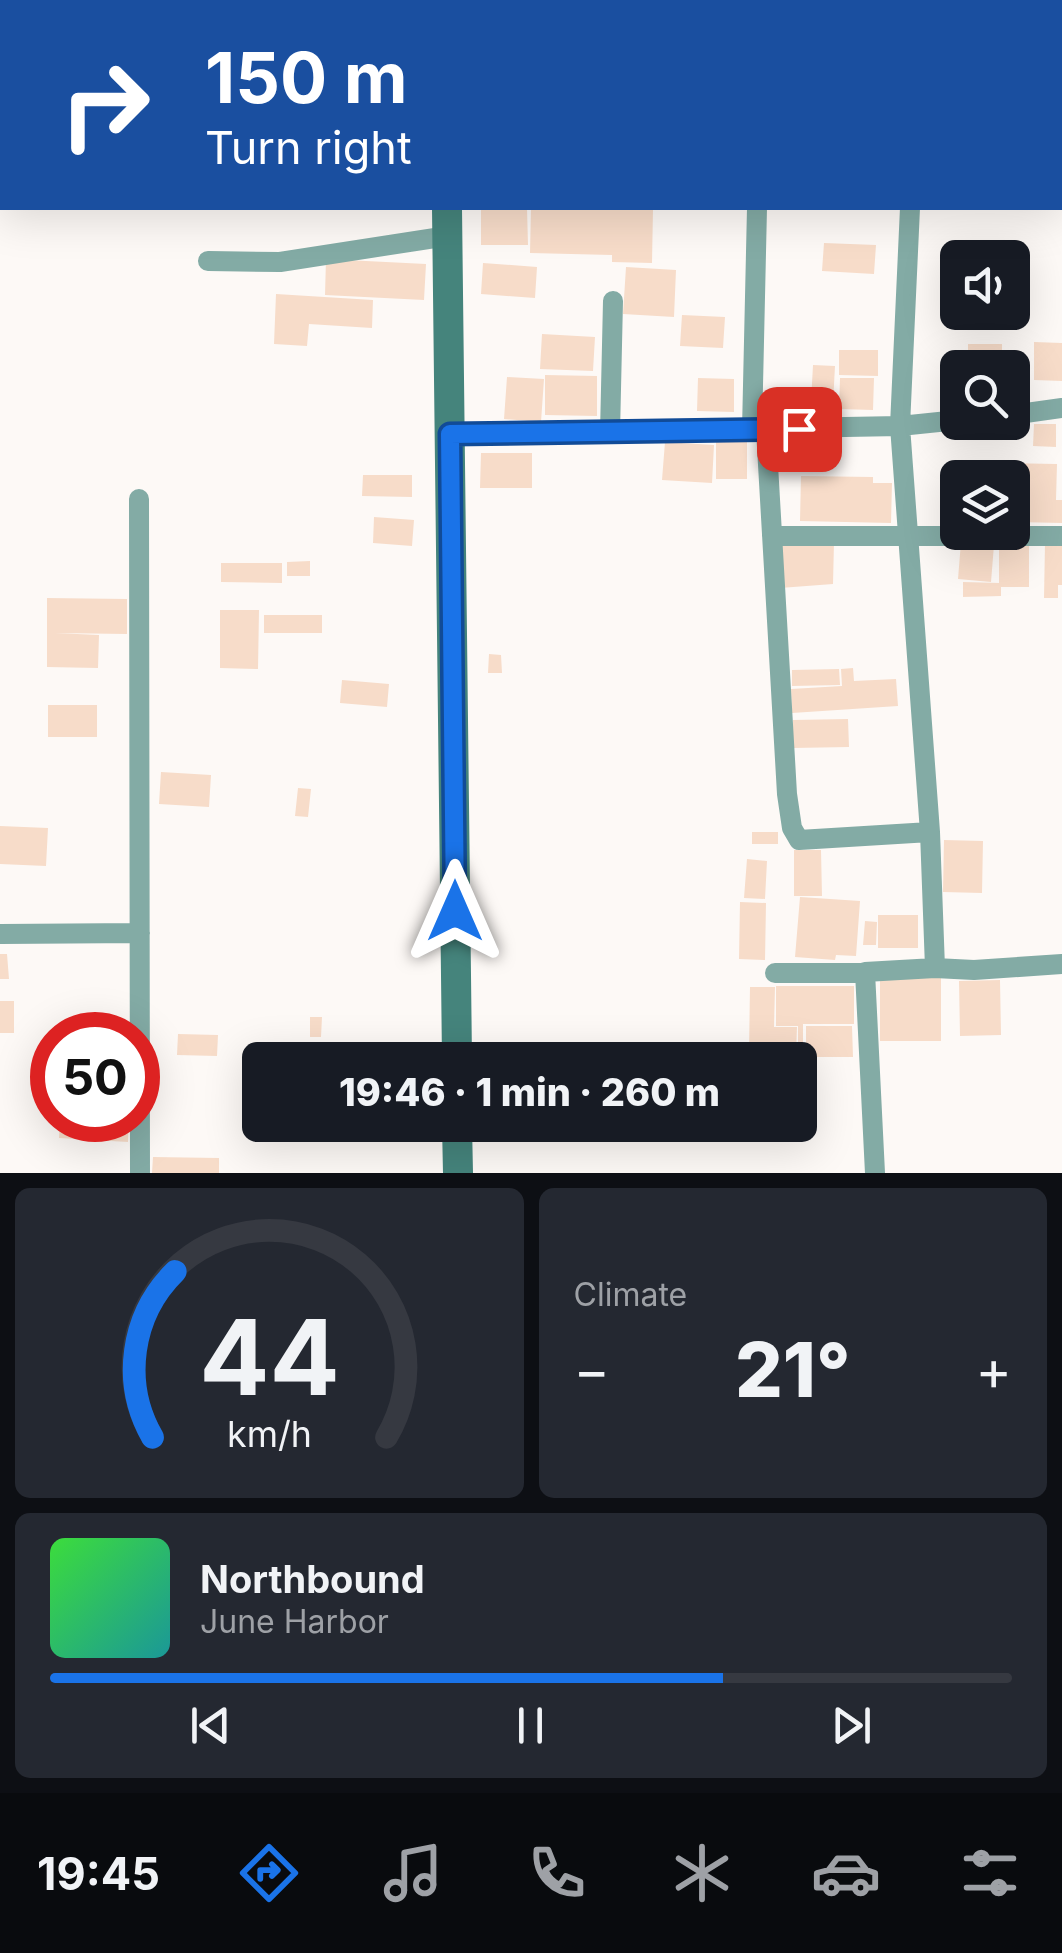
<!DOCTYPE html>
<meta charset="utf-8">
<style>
body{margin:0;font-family:Inter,sans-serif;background:#242831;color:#f1f3f6;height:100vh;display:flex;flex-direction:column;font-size:38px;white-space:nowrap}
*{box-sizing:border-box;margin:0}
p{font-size:32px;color:#9ea1a6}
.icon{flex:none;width:55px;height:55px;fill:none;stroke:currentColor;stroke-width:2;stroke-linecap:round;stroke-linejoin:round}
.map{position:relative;height:1173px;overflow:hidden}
.side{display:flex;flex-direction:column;gap:15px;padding:15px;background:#0d0f14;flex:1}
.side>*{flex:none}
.top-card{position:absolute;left:0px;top:0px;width:1062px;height:210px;box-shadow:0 10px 40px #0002;background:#1a4fa0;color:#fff;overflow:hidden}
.buttons{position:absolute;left:940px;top:240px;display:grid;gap:20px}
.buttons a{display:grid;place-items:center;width:90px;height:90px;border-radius:15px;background:#171b24;box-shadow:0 10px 40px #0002;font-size:50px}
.speed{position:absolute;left:30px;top:1012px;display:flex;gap:20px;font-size:50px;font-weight:700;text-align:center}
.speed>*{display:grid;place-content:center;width:130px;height:130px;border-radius:50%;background:#171b24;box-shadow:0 10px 40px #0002;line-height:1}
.speed .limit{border:15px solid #d22;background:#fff;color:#111}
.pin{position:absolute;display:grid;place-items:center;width:85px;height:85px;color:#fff;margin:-42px;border-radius:20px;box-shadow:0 5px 15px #0006}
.me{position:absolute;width:110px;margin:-55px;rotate:0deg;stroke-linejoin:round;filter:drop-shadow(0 0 8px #0008)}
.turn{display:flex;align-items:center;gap:35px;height:210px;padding:0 40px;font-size:45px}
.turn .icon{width:130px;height:130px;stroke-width:2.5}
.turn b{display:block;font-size:70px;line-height:85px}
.big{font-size:75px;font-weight:800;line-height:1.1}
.side .card{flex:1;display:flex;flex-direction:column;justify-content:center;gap:15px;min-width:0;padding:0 35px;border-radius:15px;background:#242831}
.side .dial{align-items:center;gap:0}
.dial svg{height:260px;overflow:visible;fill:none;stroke:#363941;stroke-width:7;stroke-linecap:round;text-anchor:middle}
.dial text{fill:#f1f3f6;stroke:none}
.song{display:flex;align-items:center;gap:30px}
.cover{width:120px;height:120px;border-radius:15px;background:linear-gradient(135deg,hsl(120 70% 55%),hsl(180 70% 35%))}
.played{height:10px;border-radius:5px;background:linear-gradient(90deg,#1a73e8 70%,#363941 70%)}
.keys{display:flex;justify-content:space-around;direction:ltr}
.heat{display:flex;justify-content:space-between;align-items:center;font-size:55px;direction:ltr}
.side .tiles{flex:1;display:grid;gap:15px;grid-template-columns:1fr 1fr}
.card:last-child{grid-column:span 2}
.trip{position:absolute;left:242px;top:1042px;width:575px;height:100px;border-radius:15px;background:#171b24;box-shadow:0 10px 40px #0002;font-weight:800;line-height:100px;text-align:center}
.tabs{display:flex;height:160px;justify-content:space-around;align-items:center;background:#090b0e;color:#9ea1a6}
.tabs .icon{width:70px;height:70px}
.tabs .selected{color:#1a73e8}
.tabs b{font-size:45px;color:#f1f3f6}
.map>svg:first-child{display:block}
.building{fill:#f7dcc9}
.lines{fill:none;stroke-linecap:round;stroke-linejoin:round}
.street{stroke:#83aba5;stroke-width:20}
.secondary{stroke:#45847c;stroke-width:30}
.route-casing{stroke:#114b97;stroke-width:25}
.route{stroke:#1a73e8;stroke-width:18}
</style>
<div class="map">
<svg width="1062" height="1173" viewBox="0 0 1062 1173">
<rect width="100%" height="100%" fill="#fdf9f6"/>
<path class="building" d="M481 208H527L528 245H481Z
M531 208 653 209 652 263 612 262V255L530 253Z
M824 243 876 245 874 274 822 271Z
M326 259 426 264 424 300 325 295Z
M483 263 537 267 535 298 481 294Z
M626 267 676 270 674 317 623 314Z
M276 294 373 300 372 328 309 324 307 346 274 344Z
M682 315 725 317 723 348 680 346Z
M542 334 595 337 593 371 540 369Z
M1034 342 1062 343V381L1034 380Z
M968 344H1002V368H968Z
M839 350H878V376L839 375Z
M813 365 835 366 833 403 811 402Z
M545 375 597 376V416L545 415Z
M507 377 544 379 541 422 504 419Z
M698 378 734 379V412L697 411Z
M840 378H874L873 410 839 409Z
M1034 424H1056V447L1033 446Z
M811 438V453L821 452V469L779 470 778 439Z
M716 439 747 440V479H716Z
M665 442 714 445 712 483 662 480Z
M481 453H532V488H480Z
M956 462 1057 464 1056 500H1062V523L1012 522V478H956Z
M363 475H412V497L362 496Z
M801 476 873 477V483H892L891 523 800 521Z
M374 517 414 520 412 546 373 543Z
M780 542H834L833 584 780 588Z
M961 542 994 545 991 582 958 579Z
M999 543H1029V587H1001V596L963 597V582L999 583Z
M1045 543 1062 544V585H1058V598H1044Z
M310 561V576H287V562Z
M221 563H282V583L221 582Z
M47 598 127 599V634L55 633 99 635 98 668 47 667Z
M220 610H259L258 669 220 668Z
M264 615H322V633H264Z
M489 654 501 655 502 673H488Z
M853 668 854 681 896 679 898 706 792 713 791 689 842 686 841 669Z
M839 669 840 685 792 686V670Z
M342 680 389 684 387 707 340 703Z
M48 705H97V737H48Z
M848 719 849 747 793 748V720Z
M161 772 211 775 209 807 159 804Z
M298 788 311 789 308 817 295 816Z
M0 826 48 828 46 866 0 864Z
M752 832H778V844H752Z
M944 840 983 841 982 893 943 892Z
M794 850H821L822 896H794Z
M747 859 767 861 765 899 744 898Z
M800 897 860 901 856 956 836 955 835 960 795 957Z
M740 902 766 903 765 960 739 959Z
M878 915H918V948H878Z
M865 921 877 922 876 945H863Z
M0 954H7L9 979H0Z
M941 977V1041H880V978Z
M1000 980 1001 1035 960 1036 959 981Z
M776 986H854V1024H803V1057H798V1026H776Z
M750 987H775L774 1027H797L796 1054 749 1053Z
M0 1001H14V1033H0Z
M310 1017H322L321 1037H310Z
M806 1026H852L853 1057H806Z
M178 1034 218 1035 217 1056 177 1055Z
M60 1120H129L128 1142 59 1138Z
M153 1157 219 1158V1173H152Z"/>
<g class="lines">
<path class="street" d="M1060 69H1062
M910 208 900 426 958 420
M208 261 280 262 448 236
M1012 415 1062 408
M752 430 757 208
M610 433 613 301
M451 434 900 426 930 832 799 840 792 828 787 794 766 430
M139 499 140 1173
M772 536H1062
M0 934 140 933
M935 968 974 970 1062 964
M775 973H865
M875 1173 865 972 935 968 930 832"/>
<path class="secondary" d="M462 2 463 0
M447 208 457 1060
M457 1125 458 1173"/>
</g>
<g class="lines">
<g class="route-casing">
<path id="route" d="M455 911 450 434 799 429"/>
</g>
<use href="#route" class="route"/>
</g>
</svg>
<div class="buttons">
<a><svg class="icon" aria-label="sound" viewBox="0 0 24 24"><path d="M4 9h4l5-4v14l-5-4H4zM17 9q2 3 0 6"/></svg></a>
<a><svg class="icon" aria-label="search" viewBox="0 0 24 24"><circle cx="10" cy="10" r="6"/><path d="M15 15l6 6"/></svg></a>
<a><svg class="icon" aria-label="layers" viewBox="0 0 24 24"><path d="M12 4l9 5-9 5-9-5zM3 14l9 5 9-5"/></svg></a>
</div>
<div class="speed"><div class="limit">50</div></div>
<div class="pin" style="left:799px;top:429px;background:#d93025"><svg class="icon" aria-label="arrive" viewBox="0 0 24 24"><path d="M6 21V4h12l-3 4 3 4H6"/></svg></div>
<svg class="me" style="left:455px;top:911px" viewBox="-20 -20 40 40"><path d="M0-17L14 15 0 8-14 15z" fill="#1a73e8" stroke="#fff" stroke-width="4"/></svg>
<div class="trip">19:46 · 1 min · 260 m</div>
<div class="top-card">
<div class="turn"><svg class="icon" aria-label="right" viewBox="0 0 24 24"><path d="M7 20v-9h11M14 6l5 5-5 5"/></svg><div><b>150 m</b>Turn right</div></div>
</div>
</div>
<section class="side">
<div class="tiles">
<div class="card dial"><svg viewBox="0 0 100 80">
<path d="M14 69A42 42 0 1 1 86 69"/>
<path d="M14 69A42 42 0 0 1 21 18" stroke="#1a73e8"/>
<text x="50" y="56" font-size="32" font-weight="700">44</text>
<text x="50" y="72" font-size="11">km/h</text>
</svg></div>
<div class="card"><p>Climate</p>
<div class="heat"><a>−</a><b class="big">21°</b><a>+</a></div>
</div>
<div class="card">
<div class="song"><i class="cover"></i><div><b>Northbound</b><p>June Harbor</p></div></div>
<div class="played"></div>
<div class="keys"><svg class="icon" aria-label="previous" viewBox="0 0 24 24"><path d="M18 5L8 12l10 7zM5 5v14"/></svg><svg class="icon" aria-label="pause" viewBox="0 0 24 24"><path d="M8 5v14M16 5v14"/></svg><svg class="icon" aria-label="next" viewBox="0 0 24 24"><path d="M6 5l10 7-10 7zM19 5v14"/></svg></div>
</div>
</div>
</section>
<nav class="tabs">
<b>19:45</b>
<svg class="icon selected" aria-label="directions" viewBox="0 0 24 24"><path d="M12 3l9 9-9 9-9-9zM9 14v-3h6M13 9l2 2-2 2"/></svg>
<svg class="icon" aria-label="music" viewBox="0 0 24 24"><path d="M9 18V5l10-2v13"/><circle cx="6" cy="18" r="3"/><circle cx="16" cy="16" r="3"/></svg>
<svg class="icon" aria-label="phone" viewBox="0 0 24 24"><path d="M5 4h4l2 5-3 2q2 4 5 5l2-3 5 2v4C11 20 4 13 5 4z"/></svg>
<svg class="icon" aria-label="climate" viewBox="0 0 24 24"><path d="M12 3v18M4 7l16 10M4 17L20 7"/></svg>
<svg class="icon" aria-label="car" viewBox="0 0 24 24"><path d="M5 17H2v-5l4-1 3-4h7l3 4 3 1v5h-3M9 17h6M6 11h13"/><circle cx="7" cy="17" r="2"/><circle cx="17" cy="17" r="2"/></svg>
<svg class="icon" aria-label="filters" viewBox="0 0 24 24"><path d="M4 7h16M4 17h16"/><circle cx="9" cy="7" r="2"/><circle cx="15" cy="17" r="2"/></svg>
</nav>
